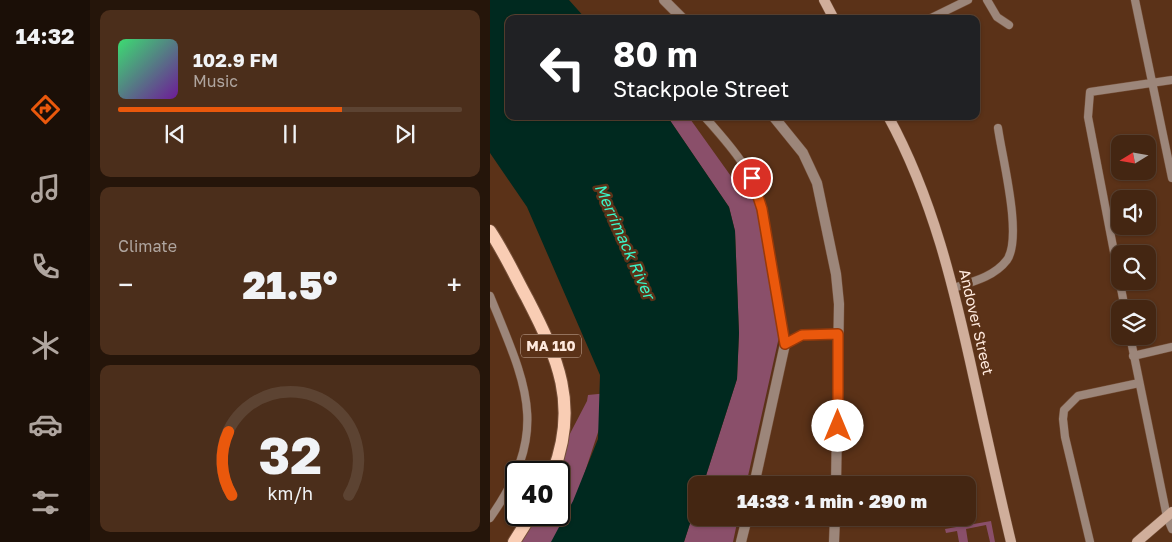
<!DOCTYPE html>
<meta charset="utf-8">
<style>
body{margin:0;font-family:"Golos Text",sans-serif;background:#4b2e1b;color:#f1f3f6;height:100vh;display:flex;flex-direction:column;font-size:19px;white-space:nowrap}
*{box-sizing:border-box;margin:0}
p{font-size:16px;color:#afa59f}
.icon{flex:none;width:28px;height:28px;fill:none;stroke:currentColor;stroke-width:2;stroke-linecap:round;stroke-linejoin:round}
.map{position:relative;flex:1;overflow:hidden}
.sheet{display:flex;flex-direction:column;gap:10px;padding:10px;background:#25150a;width:400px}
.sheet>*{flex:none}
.top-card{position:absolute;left:15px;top:15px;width:475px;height:105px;border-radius:10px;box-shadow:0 1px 4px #0004,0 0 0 1px #5c4332;background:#202124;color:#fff;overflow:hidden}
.needle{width:32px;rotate:259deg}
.buttons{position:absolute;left:621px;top:135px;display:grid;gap:10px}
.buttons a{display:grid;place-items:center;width:45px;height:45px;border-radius:10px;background:#442612;box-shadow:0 1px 4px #0004,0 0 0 1px #5c4332;font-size:25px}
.speed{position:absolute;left:15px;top:461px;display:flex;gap:10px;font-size:25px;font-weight:700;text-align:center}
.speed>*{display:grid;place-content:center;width:65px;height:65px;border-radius:50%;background:#442612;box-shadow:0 1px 4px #0004,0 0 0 1px #5c4332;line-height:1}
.speed .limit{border:2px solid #111;border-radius:8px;background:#fff;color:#111}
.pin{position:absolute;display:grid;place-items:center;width:42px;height:42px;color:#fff;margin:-21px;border:2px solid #fff;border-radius:50%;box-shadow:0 1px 5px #0007}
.me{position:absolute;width:55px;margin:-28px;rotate:0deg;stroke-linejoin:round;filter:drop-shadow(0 0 4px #0008)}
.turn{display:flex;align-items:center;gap:18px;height:105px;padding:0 25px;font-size:22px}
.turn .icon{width:65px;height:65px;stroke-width:2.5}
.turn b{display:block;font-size:35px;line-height:42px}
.big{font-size:38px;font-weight:800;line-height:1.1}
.sheet .tile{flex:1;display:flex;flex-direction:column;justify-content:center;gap:8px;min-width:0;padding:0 18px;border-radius:10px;background:#4b2e1b}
.sheet .dial{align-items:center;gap:0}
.dial svg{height:130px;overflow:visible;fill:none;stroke:#5c4332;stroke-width:7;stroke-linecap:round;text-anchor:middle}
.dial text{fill:#f1f3f6;stroke:none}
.song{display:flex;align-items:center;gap:15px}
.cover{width:60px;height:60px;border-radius:8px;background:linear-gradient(135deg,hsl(140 70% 55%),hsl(280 70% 35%))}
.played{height:5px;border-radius:2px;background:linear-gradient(90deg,#ea580c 65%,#5c4332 65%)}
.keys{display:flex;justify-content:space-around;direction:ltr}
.heat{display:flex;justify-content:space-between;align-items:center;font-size:28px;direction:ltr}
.trip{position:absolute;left:198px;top:476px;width:288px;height:50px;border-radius:10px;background:#442612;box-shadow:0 1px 4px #0004,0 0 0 1px #5c4332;font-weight:800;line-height:50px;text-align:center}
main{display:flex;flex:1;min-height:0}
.menu{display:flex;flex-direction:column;width:90px;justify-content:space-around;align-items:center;background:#1b0f07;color:#afa59f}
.menu .icon{width:35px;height:35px}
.menu .on{color:#ea580c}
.menu b{font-size:22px;color:#f1f3f6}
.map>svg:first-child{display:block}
.green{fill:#8a4f6a}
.water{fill:#00291f}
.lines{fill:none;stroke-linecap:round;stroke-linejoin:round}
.minor-casing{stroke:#754f38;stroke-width:9}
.tertiary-casing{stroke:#754f38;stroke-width:11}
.secondary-casing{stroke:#754f38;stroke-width:11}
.primary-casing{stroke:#754f38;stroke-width:14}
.minor{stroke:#9c867a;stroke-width:8}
.tertiary{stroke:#9c867a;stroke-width:10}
.secondary{stroke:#d0ae9b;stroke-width:10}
.primary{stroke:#f9cdb4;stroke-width:12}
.route-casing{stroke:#983908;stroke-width:12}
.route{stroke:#ea580c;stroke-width:9}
.labels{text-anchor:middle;stroke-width:5;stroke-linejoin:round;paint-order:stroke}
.shield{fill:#5b3218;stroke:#cdb2a2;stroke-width:1}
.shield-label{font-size:14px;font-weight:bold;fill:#fee9dd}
.street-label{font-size:15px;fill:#fee9dd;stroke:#5b3218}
.water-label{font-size:16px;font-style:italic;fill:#3af7ca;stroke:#5b3218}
</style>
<main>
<nav class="menu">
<b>14:32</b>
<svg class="icon on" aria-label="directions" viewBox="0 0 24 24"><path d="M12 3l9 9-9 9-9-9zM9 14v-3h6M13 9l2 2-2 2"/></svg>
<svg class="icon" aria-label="music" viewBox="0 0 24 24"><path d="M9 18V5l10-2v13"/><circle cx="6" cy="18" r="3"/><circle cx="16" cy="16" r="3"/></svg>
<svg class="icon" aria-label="phone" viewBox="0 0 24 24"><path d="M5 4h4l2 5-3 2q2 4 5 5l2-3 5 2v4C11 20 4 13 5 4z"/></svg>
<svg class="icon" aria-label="climate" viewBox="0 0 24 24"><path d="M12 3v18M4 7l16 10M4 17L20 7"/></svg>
<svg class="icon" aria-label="car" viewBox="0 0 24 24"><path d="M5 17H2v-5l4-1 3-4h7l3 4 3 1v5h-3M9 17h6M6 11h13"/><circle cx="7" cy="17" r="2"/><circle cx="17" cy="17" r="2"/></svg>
<svg class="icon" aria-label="filters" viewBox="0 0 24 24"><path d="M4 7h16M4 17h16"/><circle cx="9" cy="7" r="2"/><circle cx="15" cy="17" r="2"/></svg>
</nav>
<section class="sheet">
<div class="tile">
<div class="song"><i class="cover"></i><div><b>102.9 FM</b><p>Music</p></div></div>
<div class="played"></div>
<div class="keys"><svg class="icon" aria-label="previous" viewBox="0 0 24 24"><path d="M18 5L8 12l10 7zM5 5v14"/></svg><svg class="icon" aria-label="pause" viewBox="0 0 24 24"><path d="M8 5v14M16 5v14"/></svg><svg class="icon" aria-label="next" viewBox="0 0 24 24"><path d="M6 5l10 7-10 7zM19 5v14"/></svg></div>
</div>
<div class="tile"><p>Climate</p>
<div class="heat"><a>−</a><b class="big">21.5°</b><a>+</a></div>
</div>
<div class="tile dial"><svg viewBox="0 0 100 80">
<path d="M14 69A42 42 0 1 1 86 69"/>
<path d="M14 69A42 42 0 0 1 12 30" stroke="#ea580c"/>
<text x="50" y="56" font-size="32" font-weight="700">32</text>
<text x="50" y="72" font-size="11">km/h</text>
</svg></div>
</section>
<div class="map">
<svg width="682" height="542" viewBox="0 0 682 542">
<rect width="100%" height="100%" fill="#5b3218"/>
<path class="green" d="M177 116H198L253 193 264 186 289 337 256 485H213L247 379 249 333 245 231 239 207Z
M118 393 116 408 89 490 67 542H26L39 515H69V472H60L97 401 98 395Z
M206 505V518H248L243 542H194Z
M501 521 505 542H500L496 525 476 529 478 542H469L467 531 456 533 455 529Z"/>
<path class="water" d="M0 0H79L96 19H19V116H177L239 207 245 231 249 333 247 379 213 485H206V505L194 542H61L83 501 108 439 110 375 37 207 0 153Z"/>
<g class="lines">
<g class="minor-casing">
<path id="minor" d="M497 0 507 17 519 25
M645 0 682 178
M439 19 478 0
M214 116C242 148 261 167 272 209L295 344
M463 288C482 282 504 277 517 260 533 237 512 157 508 128
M0 296C36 385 62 430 0 518
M635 309 598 117 600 92 682 80
M640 336 677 517 682 529
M643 356 682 347
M600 542 575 437 573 419 574 410 588 396 649 383"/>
</g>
<g class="tertiary-casing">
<path id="tertiary" d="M174 0 193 19
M283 116 313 153 327 183 346 274 349 304 346 485
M264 485 295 344 312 335 348 334
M251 542 257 518
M344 542 345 518"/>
</g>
<g class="secondary-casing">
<path id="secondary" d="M334 0 344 19
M398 116C443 198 464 288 484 379 496 433 508 488 521 542
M647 542 682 512"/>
</g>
<g class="primary-casing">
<path id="primary" d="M0 231C14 252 25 276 37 298 68 358 89 405 63 472
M24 542 41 515"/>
</g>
<use href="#minor" class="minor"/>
<use href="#tertiary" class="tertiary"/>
<use href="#secondary" class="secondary"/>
<use href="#primary" class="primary"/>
</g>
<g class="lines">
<g class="route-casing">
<path id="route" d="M262 178 272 209 295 344 312 335 348 334V426"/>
</g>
<use href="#route" class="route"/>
</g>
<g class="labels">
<rect class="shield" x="31" y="334.5" width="60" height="23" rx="4"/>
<g class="shield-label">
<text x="61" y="351">MA 110</text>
</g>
<g class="street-label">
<text transform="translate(486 322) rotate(77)" y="5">Andover Street</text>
</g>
<g class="water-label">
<text transform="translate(135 241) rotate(66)" y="6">Merrimack River</text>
</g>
</g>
</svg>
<div class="buttons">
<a><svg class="needle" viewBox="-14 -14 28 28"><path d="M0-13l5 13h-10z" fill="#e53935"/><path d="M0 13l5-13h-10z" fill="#afa59f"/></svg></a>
<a><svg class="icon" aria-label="sound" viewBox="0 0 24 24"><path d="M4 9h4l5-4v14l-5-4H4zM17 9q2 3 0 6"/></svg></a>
<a><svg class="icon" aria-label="search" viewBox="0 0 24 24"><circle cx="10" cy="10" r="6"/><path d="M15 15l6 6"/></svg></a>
<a><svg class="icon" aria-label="layers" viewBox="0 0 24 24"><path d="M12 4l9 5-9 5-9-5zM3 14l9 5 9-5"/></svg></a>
</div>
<div class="speed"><div class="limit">40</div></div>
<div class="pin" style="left:262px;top:178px;background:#d93025"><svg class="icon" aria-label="arrive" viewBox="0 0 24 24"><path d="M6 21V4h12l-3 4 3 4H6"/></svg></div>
<svg class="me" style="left:348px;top:426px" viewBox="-20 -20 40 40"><circle r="19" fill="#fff"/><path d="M0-13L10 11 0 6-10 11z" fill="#ea580c"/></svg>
<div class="trip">14:33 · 1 min · 290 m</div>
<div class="top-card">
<div class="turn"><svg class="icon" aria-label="left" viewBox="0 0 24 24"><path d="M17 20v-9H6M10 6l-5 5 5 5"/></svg><div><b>80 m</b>Stackpole Street</div></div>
</div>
</div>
</main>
